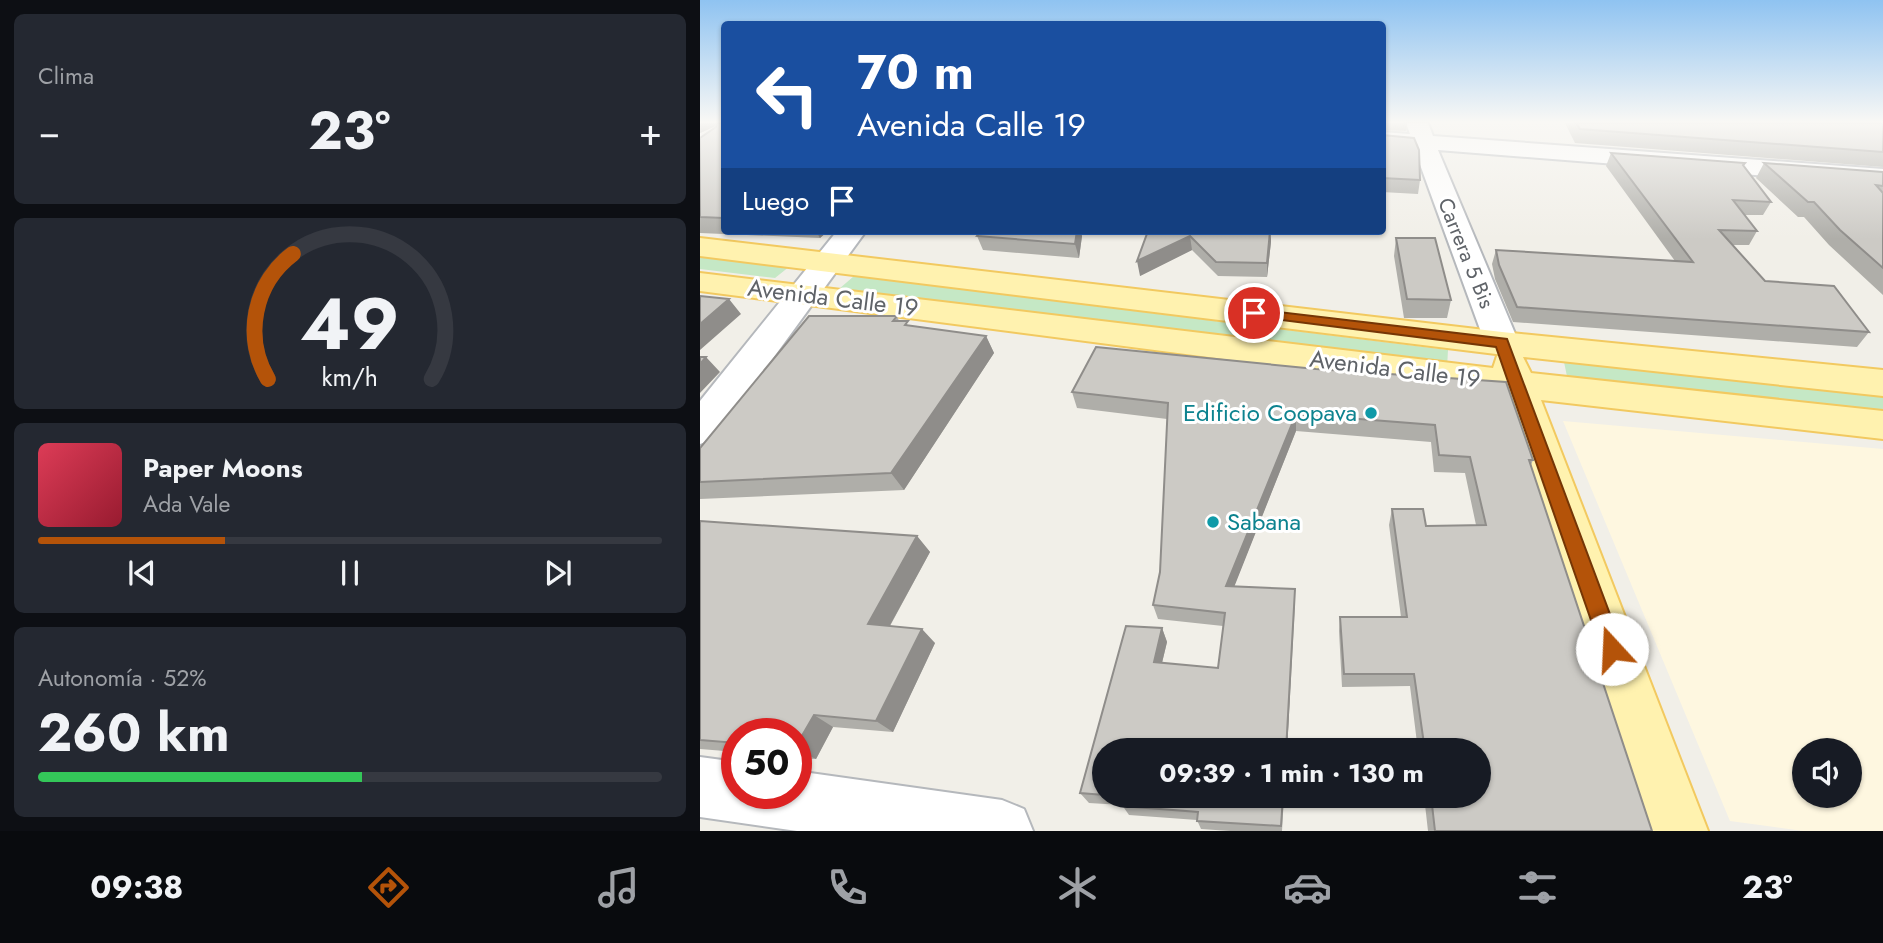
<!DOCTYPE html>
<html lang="es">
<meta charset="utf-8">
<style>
body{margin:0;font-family:Jost,sans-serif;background:#242831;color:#f1f3f6;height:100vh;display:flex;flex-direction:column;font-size:26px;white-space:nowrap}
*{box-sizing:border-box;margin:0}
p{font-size:23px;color:#9ea1a6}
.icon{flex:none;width:38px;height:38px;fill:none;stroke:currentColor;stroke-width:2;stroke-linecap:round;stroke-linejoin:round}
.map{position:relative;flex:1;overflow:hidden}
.sheet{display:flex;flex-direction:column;gap:14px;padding:14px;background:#0d0f14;width:700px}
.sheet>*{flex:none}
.banner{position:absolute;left:21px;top:21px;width:665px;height:214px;border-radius:7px;box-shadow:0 2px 5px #0004;background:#1a4fa0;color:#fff;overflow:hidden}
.controls{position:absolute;left:1092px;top:738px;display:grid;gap:14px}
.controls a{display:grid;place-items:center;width:70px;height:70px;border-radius:50%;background:#171b24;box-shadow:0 2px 5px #0004;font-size:35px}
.speed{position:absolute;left:21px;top:718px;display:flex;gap:14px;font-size:35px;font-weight:700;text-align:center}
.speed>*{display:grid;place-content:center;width:91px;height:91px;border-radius:50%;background:#171b24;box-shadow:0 2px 5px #0004;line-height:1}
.speed .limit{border:10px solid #d22;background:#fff;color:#111}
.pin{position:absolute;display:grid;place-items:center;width:60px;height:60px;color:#fff;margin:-30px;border:4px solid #fff;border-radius:50%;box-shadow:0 2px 7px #0007}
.me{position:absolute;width:77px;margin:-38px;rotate:340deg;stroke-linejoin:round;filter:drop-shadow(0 0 5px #0008)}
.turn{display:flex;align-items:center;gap:24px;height:147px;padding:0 21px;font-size:32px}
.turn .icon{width:91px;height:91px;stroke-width:2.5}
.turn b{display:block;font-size:49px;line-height:60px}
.then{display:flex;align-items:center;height:66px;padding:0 21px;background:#0003;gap:14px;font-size:26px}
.big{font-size:52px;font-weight:700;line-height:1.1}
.sheet .tile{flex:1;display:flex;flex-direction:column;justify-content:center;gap:10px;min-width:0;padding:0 24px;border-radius:10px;background:#242831}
.sheet .dial{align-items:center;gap:0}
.dial svg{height:182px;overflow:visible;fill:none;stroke:#363941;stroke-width:7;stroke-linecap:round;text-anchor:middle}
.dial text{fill:#f1f3f6;stroke:none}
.song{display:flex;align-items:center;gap:21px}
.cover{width:84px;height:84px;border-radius:10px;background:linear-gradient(135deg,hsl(350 70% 55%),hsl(350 70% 35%))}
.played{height:7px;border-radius:4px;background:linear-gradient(90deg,#b45309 30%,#363941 30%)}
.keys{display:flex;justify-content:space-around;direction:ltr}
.heat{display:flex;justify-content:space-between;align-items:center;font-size:38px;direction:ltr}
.charge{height:10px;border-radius:5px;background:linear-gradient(90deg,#34c759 52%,#363941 0)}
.trip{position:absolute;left:392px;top:738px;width:399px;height:70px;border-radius:35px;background:#171b24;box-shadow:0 2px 5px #0004;font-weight:700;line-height:70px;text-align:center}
.tab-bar{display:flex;height:112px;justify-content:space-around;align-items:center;background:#090b0e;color:#9ea1a6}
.tab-bar .icon{width:49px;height:49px}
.tab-bar .current{color:#b45309}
.tab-bar b{font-size:32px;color:#f1f3f6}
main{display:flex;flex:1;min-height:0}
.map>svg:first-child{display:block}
.commercial{fill:#fef7e0;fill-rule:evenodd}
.green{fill:#c5e8c5}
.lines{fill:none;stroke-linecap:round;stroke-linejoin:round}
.minor-casing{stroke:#b5b8bc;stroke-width:4}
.major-casing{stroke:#f2c960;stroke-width:4}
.minor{fill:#fff;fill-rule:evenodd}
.major{fill:#fff2af;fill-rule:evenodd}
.wall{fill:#afaea9}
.shaded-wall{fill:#8f8d8a}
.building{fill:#cccac5;stroke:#8f8d8a;stroke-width:2}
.route{fill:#b45309;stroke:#753606;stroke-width:2}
.culture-dot{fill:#0f9aa8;stroke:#fff;stroke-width:2.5}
.labels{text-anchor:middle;stroke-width:6;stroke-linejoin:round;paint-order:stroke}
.far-street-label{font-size:21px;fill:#5f6368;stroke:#fff}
.street-label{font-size:24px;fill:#5f6368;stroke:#fff}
.culture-label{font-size:24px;fill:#0d838f;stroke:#fff;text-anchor:end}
</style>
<main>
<section class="sheet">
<div class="tile"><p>Clima</p>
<div class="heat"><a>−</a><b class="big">23°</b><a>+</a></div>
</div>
<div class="tile dial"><svg viewBox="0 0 100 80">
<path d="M14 69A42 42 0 1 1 86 69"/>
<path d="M14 69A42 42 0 0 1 25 14" stroke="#b45309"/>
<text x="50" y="56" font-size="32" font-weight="700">49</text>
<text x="50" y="72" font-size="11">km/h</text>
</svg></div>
<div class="tile">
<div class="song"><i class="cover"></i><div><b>Paper Moons</b><p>Ada Vale</p></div></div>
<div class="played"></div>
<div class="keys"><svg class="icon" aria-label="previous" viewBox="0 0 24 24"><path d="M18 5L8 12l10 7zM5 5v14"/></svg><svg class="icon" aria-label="pause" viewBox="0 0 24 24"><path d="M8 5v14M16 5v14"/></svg><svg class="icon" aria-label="next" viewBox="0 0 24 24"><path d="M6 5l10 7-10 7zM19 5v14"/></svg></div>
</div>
<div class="tile"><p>Autonomía · 52%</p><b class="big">260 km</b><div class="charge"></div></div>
</section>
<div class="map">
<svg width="1183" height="831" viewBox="0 0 1183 831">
<rect width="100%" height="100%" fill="#f1efe8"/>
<path class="commercial" d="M863 421 1183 449V831H1103L1030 821ZM1104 751H1150V796H1104Z"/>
<path class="green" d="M0 256 90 266 75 278 0 269Z
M154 276 748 350 747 368 139 289Z
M864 362 1183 395V414L868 381Z"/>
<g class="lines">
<g class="minor-casing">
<path id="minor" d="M706 123H728L733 136 1183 169V185L738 150 819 343 814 351 802 354 790 351 785 343 714 148 682 146V132L710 134Z
M137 231H166L14 439 0 444V401Z
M0 757 37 762V793H96V771L302 800 324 809 333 831H97L0 817Z"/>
</g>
<g class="major-casing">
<path id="major" d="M0 238 802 332 1183 370V396L823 357 831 373 1183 411V439L841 400 1008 831H946L802 395 0 291V273L793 368 797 356 804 355 0 256Z"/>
</g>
<use href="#minor" class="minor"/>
<use href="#major" class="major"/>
</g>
<path class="wall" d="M0 123H24V231H128L120 238 0 233V138L16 126 0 133Z
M682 123H707L706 131 682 130Z
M865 123H1183V167L875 143Z
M682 135 720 180 718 194 682 192Z
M911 153 1045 163 1044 166 1071 202 1063 215H1044L1057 231 1049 245H1032L1065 281 1169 332 1157 347 813 322 795 279 792 264 796 250 975 261 906 166Z
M1064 163 1183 172V295L1129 245 1104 217H1098L1056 178Z
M281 231H380L382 236 379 258 283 250 277 236Z
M448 231 571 242 567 277 518 276 492 250 440 276Z
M696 238 751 300 747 318H704L694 256Z
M197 316 199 321 210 326 286 336 294 353 204 490 0 499V448Z
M616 369 833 460 831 465 952 831H728L724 796H779V751H718L710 686 642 687 639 631 640 617H701L689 525 692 509 726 526 776 525 765 473 734 472 731 442 596 431 534 586 595 604 587 751H404V796H584L582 831H530L501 829 497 820 429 815 422 805 389 803 380 793 462 628 467 642 462 663 518 668 523 626 458 619 453 605 460 572 467 419 377 408 372 392Z
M0 521 217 536 230 552 190 626 235 643 193 732 133 727 116 759 96 758V733H37V752L0 749Z"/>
<path class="shaded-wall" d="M0 123H22L0 133Z
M116 231H128L120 238Z
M377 231H380L382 236 379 258 375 244Z
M571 231V242L567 277V263Z
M490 236 492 250 440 276 437 261Z
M29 299 41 314 0 350V324Z
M286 336 294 353 204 490 191 473Z
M6 357 20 372 0 393V364Z
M596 414V431L529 600 526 586Z
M217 536 230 552 183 638 168 624Z
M595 589 587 751H586Z
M462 628 467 642 459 675 454 662Z
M222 629 235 643 193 732 176 721Z
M114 715 133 727 116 759 96 749V746Z"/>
<path class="building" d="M16 123H24V218L0 217V138L16 127Z
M876 123H1183V152L880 129Z
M682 135 714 138 719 150 720 180 682 178Z
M911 153 1045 163 1043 165 1071 202 1033 200 1057 231 1019 230 1065 281 1134 286 1169 332 817 307 799 265 796 250 993 262Z
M1064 163 1183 172V186L1176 185 1183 193V268L1140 230 1114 202H1108Z
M281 231H377L375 244 277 236Z
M448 231H570L567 263 516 262 490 236 437 261Z
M696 238H735L751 300 707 299Z
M0 296 29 299 0 324Z
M109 316H197L193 321H208L205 325 286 336 191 473 0 482V448Z
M396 347 616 369 806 382 833 460H829L952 831H735L731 796H779V751H725L714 674H644L640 617H707L692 509H723L726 526 786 525 770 457 739 455 735 425 596 414 526 586 595 589 586 751H404V795L380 793 426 626 462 628 454 662 518 668 525 613 453 605 460 572 468 403 372 392Z
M0 357H6L0 364Z
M0 521 217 536 168 624 222 629 176 721 114 715 96 746V733H37V743L0 740Z
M416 796H583L581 826 497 821 498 812 422 806 423 797Z"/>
<linearGradient id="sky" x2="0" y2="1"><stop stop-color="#8fc3f1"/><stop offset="0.51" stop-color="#f9f8f5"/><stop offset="1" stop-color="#f9f8f5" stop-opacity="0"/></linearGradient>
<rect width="1183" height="239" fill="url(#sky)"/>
<path class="route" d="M554 309 807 339 923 649 919 656 912 659 904 656 901 649 796 347 550 316 548 313Z"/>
<g class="culture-dot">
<circle cx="671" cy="413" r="7"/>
<circle cx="513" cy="522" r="7"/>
</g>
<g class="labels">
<g class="far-street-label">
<text transform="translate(766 253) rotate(68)" y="7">Carrera 5 Bis</text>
</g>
<g class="street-label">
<text transform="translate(133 298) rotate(7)" y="8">Avenida Calle 19</text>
<text transform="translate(695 369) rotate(7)" y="8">Avenida Calle 19</text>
</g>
<g class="culture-label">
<text x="657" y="421">Edificio Coopava</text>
<text x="527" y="530" text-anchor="start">Sabana</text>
</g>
</g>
</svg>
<div class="controls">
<a><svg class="icon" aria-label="sound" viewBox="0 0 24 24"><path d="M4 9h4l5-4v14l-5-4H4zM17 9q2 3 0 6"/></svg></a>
</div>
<div class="speed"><div class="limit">50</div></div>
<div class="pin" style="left:554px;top:313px;background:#d93025"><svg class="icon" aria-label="arrive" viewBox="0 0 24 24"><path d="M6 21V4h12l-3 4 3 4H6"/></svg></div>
<svg class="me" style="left:912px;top:649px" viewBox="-20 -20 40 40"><circle r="19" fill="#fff"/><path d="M0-13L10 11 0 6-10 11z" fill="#b45309"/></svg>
<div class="trip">09:39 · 1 min · 130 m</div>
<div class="banner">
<div class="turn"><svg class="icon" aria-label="left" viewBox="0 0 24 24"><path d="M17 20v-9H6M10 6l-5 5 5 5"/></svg><div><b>70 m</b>Avenida Calle 19</div></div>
<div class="then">Luego<svg class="icon" aria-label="arrive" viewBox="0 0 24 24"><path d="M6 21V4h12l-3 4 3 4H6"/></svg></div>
</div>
</div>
</main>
<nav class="tab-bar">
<b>09:38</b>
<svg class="icon current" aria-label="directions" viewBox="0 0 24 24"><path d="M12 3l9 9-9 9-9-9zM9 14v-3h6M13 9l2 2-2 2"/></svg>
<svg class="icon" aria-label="music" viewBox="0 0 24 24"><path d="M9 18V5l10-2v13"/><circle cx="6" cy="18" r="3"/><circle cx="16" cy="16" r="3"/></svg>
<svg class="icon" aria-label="phone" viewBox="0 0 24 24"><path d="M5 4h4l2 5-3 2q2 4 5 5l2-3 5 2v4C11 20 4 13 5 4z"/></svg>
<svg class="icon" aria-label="climate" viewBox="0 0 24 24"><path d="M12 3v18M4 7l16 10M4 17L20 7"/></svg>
<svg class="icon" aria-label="car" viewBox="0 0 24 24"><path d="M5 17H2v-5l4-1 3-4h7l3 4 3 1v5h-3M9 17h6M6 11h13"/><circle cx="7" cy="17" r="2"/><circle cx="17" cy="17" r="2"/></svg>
<svg class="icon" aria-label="filters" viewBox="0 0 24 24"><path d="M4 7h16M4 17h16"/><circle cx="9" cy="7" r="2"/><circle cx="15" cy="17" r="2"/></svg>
<b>23°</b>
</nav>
